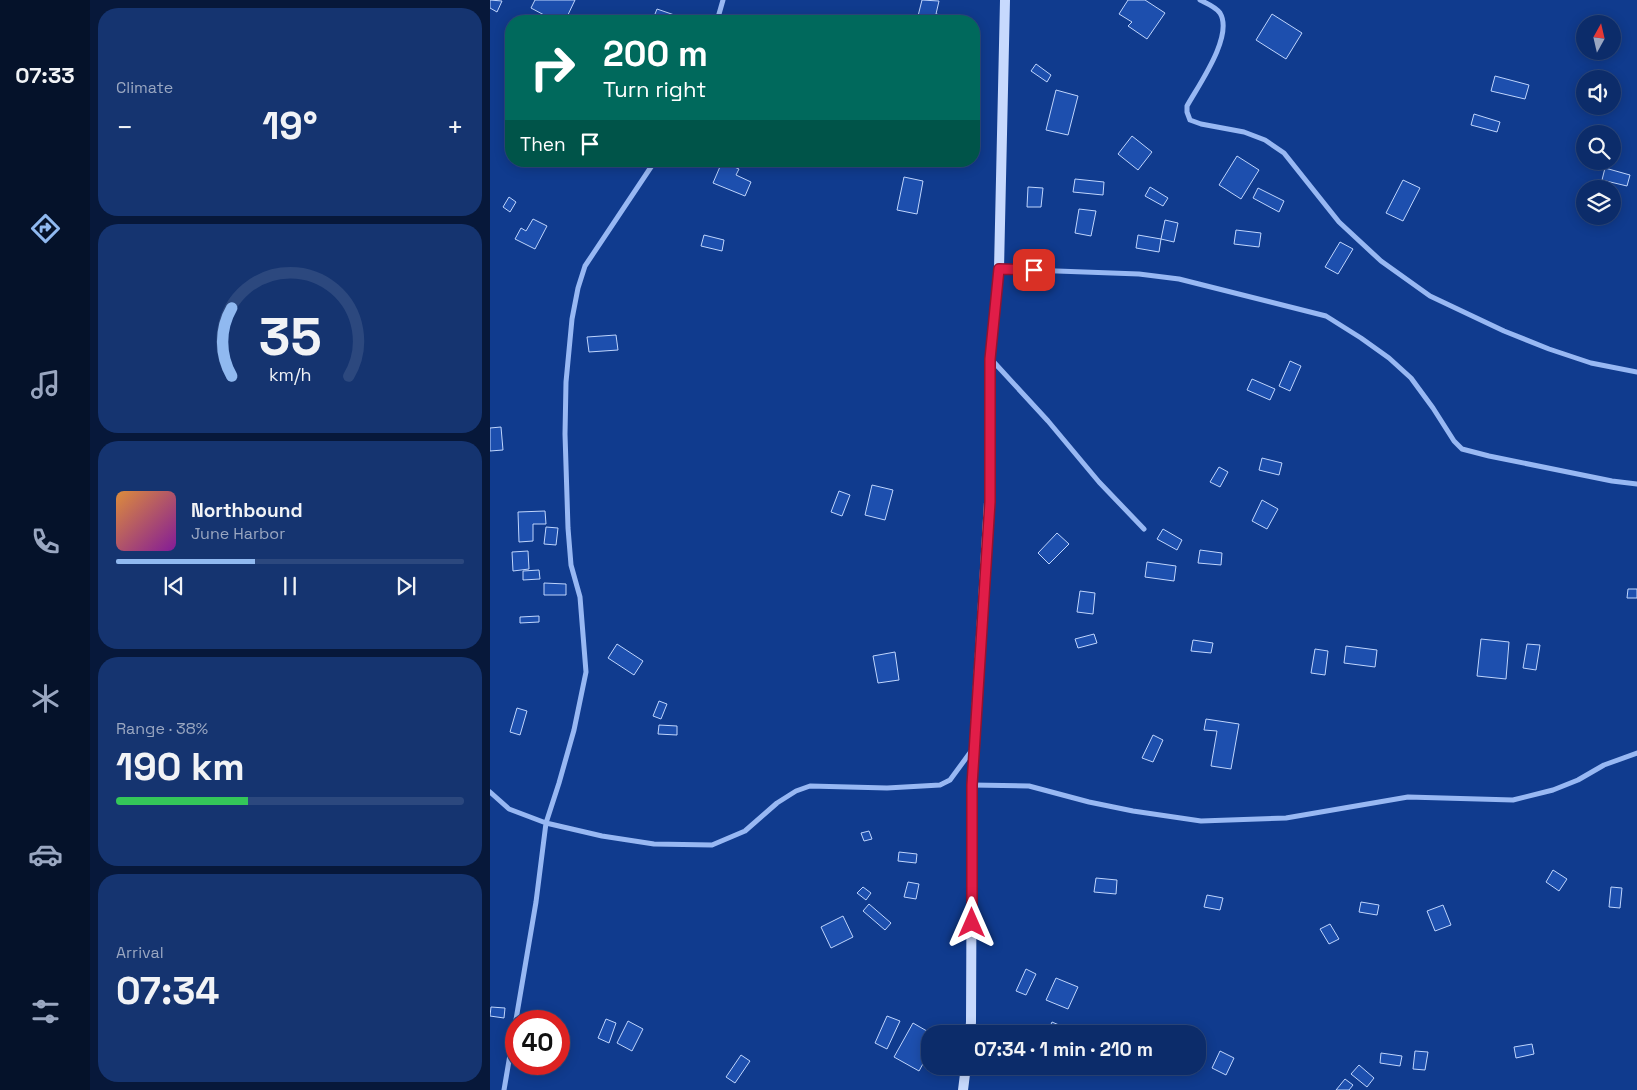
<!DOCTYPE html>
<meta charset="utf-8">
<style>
body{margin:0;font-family:"Space Grotesk",sans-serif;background:#153470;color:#f1f3f6;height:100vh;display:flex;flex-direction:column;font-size:19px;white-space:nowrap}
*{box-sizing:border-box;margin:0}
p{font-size:16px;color:#9aa7c1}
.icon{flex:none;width:28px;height:28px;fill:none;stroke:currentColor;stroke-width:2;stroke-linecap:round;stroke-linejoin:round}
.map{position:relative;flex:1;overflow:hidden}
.sheet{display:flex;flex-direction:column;gap:8px;padding:8px;background:#07183a;width:400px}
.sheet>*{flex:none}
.banner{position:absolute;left:15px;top:15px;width:475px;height:152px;border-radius:20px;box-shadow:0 2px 12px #0003,0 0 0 1px #2c487e;background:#00695c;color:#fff;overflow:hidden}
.needle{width:32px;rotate:8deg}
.controls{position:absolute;left:1086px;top:15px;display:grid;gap:10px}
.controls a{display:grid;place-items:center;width:45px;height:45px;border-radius:50%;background:#0c2c6a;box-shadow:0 2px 12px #0003,0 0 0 1px #2c487e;font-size:25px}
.speed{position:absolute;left:15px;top:1010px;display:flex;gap:10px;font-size:25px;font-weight:700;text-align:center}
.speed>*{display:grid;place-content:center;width:65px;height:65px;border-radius:50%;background:#0c2c6a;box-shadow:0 2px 12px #0003,0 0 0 1px #2c487e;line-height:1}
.speed .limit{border:8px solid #d22;background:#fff;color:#111}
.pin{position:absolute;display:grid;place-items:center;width:42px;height:42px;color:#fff;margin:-21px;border-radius:10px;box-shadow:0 2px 8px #0006}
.me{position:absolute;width:55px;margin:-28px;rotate:0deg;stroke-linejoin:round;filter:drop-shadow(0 0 4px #0008)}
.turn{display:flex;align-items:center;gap:18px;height:105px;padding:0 15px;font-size:22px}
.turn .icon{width:65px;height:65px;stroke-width:2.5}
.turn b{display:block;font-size:35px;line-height:42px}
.then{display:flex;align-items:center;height:48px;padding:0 15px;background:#0003;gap:10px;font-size:19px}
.big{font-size:38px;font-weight:800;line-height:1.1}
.sheet .widget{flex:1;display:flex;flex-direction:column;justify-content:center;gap:8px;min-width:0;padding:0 18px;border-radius:20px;background:#153470}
.sheet .dial{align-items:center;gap:0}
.dial svg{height:130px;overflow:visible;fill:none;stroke:#2c487e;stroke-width:7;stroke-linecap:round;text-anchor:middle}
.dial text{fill:#f1f3f6;stroke:none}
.song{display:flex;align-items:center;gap:15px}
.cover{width:60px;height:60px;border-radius:8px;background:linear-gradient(135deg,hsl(30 70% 55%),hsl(290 70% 35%))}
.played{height:5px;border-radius:2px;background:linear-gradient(90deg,#90b9f0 40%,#2c487e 40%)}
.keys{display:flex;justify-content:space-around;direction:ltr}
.heat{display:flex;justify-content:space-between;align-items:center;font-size:28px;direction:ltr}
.charge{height:8px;border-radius:4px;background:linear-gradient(90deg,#34c759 38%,#2c487e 0)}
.trip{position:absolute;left:431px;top:1025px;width:285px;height:50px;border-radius:20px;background:#0c2c6a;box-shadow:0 2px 12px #0003,0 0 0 1px #2c487e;font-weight:800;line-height:50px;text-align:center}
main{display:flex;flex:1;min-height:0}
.menu{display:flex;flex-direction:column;width:90px;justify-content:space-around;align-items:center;background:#05122a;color:#9aa7c1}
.menu .icon{width:35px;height:35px}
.menu .selected{color:#90b9f0}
.menu b{font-size:22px;color:#f1f3f6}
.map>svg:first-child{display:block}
.building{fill:#1d4fae;stroke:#bfd5fd}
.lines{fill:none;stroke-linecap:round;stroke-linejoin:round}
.street{stroke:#98b8f3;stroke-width:5}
.secondary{stroke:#c7d9fd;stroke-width:10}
.route-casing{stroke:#92132f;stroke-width:12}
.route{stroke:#e11d48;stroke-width:9}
</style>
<main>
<nav class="menu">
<b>07:33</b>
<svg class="icon selected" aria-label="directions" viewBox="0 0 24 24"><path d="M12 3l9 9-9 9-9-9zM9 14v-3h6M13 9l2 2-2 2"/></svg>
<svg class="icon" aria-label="music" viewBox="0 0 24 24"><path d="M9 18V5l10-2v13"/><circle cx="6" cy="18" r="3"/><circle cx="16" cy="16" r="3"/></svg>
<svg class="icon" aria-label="phone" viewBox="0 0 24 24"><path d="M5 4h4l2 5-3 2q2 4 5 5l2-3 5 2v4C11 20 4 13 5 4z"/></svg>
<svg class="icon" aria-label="climate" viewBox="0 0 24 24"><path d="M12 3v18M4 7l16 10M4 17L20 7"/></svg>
<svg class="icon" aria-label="car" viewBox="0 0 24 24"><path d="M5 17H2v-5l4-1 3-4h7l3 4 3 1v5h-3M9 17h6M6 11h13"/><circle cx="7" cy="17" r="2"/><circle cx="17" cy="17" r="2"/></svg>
<svg class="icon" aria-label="filters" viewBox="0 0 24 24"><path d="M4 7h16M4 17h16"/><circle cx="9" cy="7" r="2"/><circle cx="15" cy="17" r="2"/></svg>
</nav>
<section class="sheet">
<div class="widget"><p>Climate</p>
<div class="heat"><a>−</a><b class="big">19°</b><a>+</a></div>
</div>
<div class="widget dial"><svg viewBox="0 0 100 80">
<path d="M14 69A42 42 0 1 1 86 69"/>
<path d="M14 69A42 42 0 0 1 14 27" stroke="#90b9f0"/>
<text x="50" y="56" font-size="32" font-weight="700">35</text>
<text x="50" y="72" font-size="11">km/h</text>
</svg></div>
<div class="widget">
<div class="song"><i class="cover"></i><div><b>Northbound</b><p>June Harbor</p></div></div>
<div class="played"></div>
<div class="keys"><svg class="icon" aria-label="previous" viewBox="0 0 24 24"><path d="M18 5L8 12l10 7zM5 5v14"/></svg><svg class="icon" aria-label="pause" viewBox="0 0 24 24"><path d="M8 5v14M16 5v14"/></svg><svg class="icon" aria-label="next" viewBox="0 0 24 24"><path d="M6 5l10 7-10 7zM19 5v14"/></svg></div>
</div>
<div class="widget"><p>Range · 38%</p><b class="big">190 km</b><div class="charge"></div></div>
<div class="widget"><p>Arrival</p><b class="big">07:34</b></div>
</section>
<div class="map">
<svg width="1147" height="1090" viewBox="0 0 1147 1090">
<rect width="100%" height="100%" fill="#103b8e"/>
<path class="building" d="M0 0 12 1 7 12 0 8Z
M45 0H85L75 21H54L56 16 41 8Z
M432 0 449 1 446 14 456 16 454 21H434L427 20Z
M638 0H655L675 13 657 39 638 26 642 22 629 14Z
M167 9 196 19 195 21H170L163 19Z
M782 14 812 33 796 59 766 40Z
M546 64 561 75 557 82 541 71Z
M1005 76 1039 85 1035 99 1001 91Z
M566 90 588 96 578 135 556 130Z
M984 114 1010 122 1007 132 981 125Z
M642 136 662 152 648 170 628 154Z
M747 156 769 170 751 199 729 185Z
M232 162 249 169 246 175 261 182 255 196 223 183Z
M1115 168 1140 175 1137 186 1112 180Z
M414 177 433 181 427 214 407 210Z
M585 179 614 182 613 195 583 192Z
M913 180 930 188 913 221 896 213Z
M538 187 553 188 551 207H537Z
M660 187 678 198 673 206 655 196Z
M768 188 794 201 789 212 763 198Z
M19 197 26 202 20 212 13 207Z
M589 209 606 211 601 236 585 233Z
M43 219 57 226 45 249 25 239 31 228 36 231Z
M675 220 688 223 684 242 671 239Z
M746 230 771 233 769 247 744 244Z
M214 235 234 240 232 251 211 246Z
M648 235 671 239 669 252 646 248Z
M850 242 863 249 848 274 835 267Z
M126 335 128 350 99 352 97 337Z
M800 361 811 366 800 391 789 386Z
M762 379 785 389 780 400 757 390Z
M11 427 13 450 0 451V428Z
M772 458 792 463 789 475 769 470Z
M729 467 738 472 730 487 720 482Z
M382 485 403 490 395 520 375 515Z
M349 491 360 495 352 516 341 512Z
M772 500 788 509 777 529 762 521Z
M55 511 56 524H43V541L29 542 28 512Z
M56 527 68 528 66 545 54 544Z
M673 529 692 540 687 550 667 539Z
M567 533 579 544 559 564 548 553Z
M710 550 732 553 731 565 708 563Z
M38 551 39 569 23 571 22 552Z
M657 562 686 566 684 581 655 577Z
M49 570 50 579 33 580V571Z
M54 583 76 584V595H54Z
M1138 589H1147V598H1137Z
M590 591 605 593 603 614 587 612Z
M49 616V622L30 623V617Z
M604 634 607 643 588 648 585 639Z
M991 639 1019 642 1016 679 987 676Z
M703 640 723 643 721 653 701 651Z
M127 644 153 661 144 675 118 658Z
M1037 644 1050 645 1046 670 1033 668Z
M856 646 887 650 885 667 854 663Z
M825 649 838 651 835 675 821 673Z
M405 652 409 680 388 683 383 656Z
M169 701 177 704 171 719 163 716Z
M27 708 37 711 30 735 20 732Z
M716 719 749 724 741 769 721 766 727 731 714 730Z
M169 725 187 726V735L168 734Z
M663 735 673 740 663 762 652 758Z
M379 831 382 839 374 841 371 833Z
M409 852 427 854 426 863 408 861Z
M1063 870 1077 879 1069 891 1056 882Z
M606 878 627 880 626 894 604 892Z
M418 882 429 884 426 899 414 897Z
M373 887 381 893 376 900 367 893Z
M1121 887 1132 888 1130 908 1119 907Z
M717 895 733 898 730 910 714 907Z
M871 902 889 905 887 915 869 912Z
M379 904 401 923 395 930 373 911Z
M953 905 961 925 945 931 937 911Z
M353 916 363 937 341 948 331 927Z
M840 924 849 939 839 944 830 929Z
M536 969 546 974 536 995 526 991Z
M566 978 588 987 578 1009 556 1000Z
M1 1007 15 1008 14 1018 0 1016Z
M397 1016 410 1021 397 1049 385 1043Z
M116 1019 126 1023 119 1043 108 1038Z
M138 1021 153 1029 142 1051 127 1043Z
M562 1022 576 1028 574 1034H564L558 1031Z
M423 1023 442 1034H440V1051L429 1071 404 1057Z
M1042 1044 1044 1054 1026 1058 1024 1047Z
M730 1051 744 1058 736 1075 722 1068Z
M925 1051 938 1052 935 1070 923 1069Z
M891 1053 912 1056 910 1066 890 1063Z
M251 1055 260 1061 245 1083 236 1077Z
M869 1065 884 1078 877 1087 861 1074Z
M855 1079 863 1085 859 1090H846Z"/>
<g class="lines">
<path class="street" d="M710 0C716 3 726 7 730 13 744 36 708 86 697 106V112L700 120 711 124 754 132 775 140 794 153 849 222 891 261 940 296 1014 331 1059 349 1101 363 1147 372
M227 21 233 0
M509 269 649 274 689 279 836 316 871 338 899 358 921 378 943 408 964 441 972 449 999 456 1122 481 1147 484
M501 359 558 421 609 482 654 529
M482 785 539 786 599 802 643 811 711 821 796 818 918 797 1023 800 1063 790 1088 780 1114 765 1147 753
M0 792 19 809 56 823 112 836 164 844 222 845 255 831 287 803 306 791 320 786 397 788 450 785 460 780 482 750
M14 1090 46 902 56 823 69 783 84 730 96 672 90 597 81 565 78 528 75 434 76 382 82 319 88 288 95 266 165 161"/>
<path class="secondary" d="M480 1034 481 1022 482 785 499 502 500 359 509 269 515 0
M473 1090 476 1066"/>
</g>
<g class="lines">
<g class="route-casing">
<path id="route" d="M482 923V785L500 502V359L509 269 544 270"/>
</g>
<use href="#route" class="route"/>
</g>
</svg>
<div class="controls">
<a><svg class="needle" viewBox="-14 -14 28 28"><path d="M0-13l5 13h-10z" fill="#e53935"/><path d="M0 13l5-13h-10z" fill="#9aa7c1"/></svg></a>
<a><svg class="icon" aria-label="sound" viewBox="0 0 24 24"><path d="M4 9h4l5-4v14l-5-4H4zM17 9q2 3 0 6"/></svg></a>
<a><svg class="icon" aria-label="search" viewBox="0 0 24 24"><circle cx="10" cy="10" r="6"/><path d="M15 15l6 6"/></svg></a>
<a><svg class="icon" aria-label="layers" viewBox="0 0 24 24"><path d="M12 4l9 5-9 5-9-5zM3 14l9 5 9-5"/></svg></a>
</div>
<div class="speed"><div class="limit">40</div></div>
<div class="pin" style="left:544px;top:270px;background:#d93025"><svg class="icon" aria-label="arrive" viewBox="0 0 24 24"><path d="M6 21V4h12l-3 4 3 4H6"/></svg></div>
<svg class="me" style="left:482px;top:923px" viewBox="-20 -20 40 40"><path d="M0-17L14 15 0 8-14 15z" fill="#e11d48" stroke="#fff" stroke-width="4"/></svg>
<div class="trip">07:34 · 1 min · 210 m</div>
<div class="banner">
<div class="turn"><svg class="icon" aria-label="right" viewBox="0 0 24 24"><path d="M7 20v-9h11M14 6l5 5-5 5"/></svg><div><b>200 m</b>Turn right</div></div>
<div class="then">Then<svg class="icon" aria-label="arrive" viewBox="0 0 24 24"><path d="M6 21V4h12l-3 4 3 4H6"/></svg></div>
</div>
</div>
</main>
